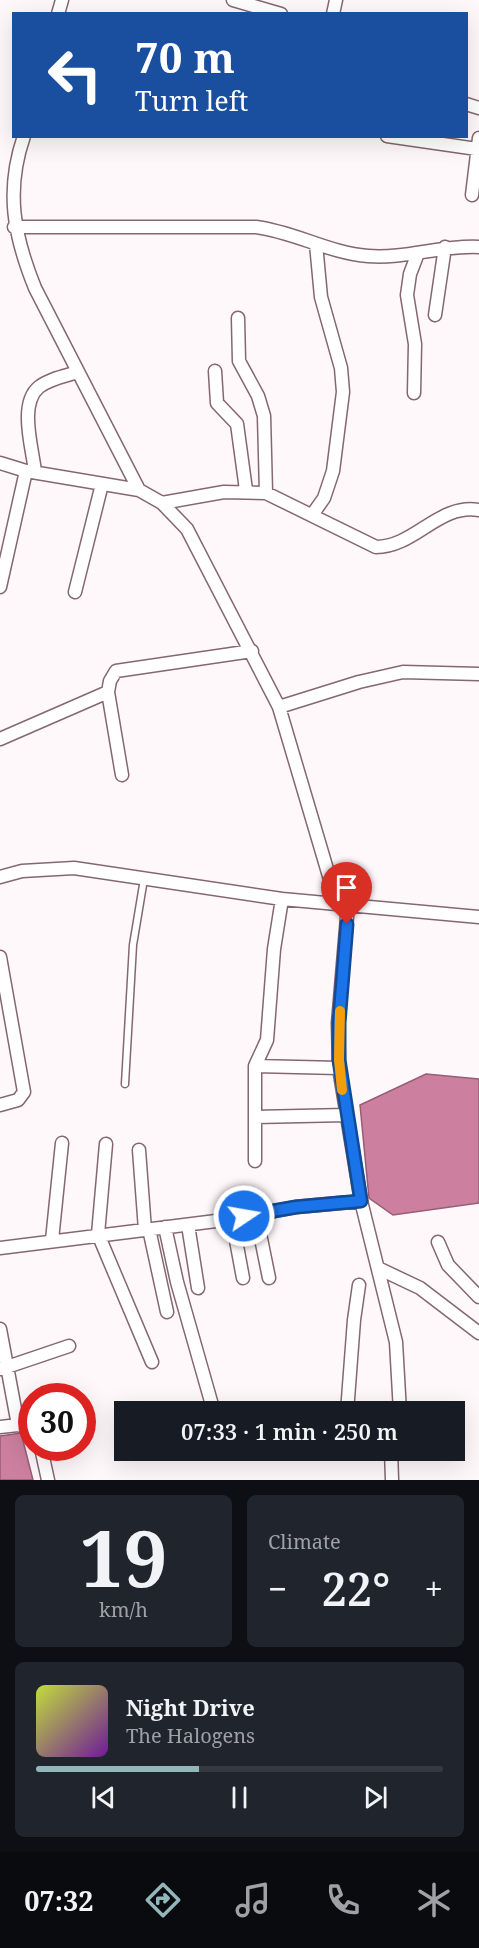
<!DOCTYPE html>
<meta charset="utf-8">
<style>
body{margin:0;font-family:"Noto Serif",serif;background:#20242c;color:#f1f3f6;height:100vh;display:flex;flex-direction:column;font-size:22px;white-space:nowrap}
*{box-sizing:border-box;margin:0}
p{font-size:20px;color:#9ea1a6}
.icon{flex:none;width:33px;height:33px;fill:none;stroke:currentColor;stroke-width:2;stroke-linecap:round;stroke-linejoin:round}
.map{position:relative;height:1480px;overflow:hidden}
.sheet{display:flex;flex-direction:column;gap:15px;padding:15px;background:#0d0f14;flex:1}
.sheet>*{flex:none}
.guide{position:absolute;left:12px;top:12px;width:456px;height:126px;border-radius:0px;box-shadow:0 6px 24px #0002;background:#1a4fa0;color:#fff;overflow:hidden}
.speed{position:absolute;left:18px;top:1383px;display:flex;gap:12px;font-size:30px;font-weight:700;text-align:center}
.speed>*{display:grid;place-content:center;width:78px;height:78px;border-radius:50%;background:#171b24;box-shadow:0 6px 24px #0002;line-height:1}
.speed .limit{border:9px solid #d22;background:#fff;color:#111}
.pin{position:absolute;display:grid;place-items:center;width:51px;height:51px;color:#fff;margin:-62px -26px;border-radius:50% 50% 50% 0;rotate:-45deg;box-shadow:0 0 6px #0007}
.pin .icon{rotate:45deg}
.me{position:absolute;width:66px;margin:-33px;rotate:78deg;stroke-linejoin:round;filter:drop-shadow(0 0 4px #0008)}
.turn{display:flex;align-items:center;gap:21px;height:126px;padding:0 24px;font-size:27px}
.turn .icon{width:78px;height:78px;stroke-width:2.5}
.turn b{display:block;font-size:42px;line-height:51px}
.big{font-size:45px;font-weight:600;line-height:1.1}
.sheet .widget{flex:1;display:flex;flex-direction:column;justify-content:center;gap:9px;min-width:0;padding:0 21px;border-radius:9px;background:#20242c}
.sheet .dial{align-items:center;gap:0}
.dial b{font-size:78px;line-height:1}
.song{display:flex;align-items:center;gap:18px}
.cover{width:72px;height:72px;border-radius:9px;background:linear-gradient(135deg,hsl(70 70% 55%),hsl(280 70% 35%))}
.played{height:6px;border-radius:3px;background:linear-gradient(90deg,#93b6bb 40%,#363941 40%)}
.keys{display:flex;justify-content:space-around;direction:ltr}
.heat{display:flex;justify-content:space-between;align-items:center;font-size:33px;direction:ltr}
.sheet .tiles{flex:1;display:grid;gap:15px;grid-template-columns:1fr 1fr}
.widget:last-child{grid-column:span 2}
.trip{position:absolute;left:114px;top:1401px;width:351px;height:60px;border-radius:0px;background:#171b24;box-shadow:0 6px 24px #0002;font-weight:600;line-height:60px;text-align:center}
.dock{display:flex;height:96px;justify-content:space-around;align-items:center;background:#090b0e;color:#9ea1a6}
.dock .icon{width:42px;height:42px}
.dock .selected{color:#93b6bb}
.dock b{font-size:27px;color:#f1f3f6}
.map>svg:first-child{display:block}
.water{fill:#cd7f9f;stroke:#965d74;stroke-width:1.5}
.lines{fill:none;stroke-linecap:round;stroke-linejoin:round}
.lane-casing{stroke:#846772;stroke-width:9}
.street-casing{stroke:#846772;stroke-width:15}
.lane{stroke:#fff;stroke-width:6}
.street{stroke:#fff;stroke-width:12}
.route-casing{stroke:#114b97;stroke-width:15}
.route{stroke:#1a73e8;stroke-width:10}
.slow{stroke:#f59e0b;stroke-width:10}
</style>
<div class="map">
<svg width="479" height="1480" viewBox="0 0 479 1480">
<rect width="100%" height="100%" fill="#fff8fb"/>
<path class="water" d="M426 1074 479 1079V1203L393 1215 369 1198 360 1105Z
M21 1433 33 1480H0V1436Z"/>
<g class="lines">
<g class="lane-casing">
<path id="lane" d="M125 1084 133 945 144 879"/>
</g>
<g class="street-casing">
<path id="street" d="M233 0 281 14
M58 14 62 0
M333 14 336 0
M466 104 479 108
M24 136C5 191 14 236 35 288L139 490
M387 136 477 149
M472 195 479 138
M14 227H256C295 232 329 253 368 256 406 259 441 245 479 247
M435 315 445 247
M215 371 217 403 237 424 246 490
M414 393 415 344 407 295 410 274 418 253
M0 463 26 471 139 490 162 503 187 529 279 707 337 903
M35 472C33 450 18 404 39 387 49 379 65 376 78 372
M266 493 376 547C415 547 439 503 479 510
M162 503 224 492 266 493 264 416 258 396 239 361 238 318
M312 515 324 498 333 471 343 392 341 368 321 297 316 244
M0 587 26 471
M75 592 102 484
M279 707 359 682 403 672 479 674
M0 739 108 692
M122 775 108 692 110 681 116 671 252 651
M0 877 22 871 74 868 282 899 479 917
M348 905 338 1023 339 1068 361 1201 396 1342 400 1412
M0 957 24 1092 18 1100 0 1105
M255 1066 339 1068
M255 1117 346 1115
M106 1144 98 1234 152 1362
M139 1150 145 1230
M255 1161V1066L267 1040 274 949 282 899
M256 1214 269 1278
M232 1219 243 1278
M188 1225 198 1288
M165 1227 177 1282 214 1412
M149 1229 167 1312
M52 1240 62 1143
M438 1242 448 1265 479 1297
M0 1248 232 1219 296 1207 361 1201
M380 1269 420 1288 479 1333
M0 1329 18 1425
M1 1369 69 1346
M347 1412 354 1320 359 1285
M0 1427 18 1425 32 1429
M41 1448 48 1480
M391 1450 392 1480"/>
</g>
<use href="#lane" class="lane"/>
<use href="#street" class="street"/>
</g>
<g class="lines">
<g class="route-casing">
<path id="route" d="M244 1216 296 1207 361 1201 339 1060V1023L347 924"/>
</g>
<use href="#route" class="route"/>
<path class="slow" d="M340 1011 339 1060 342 1090"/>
</g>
</svg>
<div class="speed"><div class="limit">30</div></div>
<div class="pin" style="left:347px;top:924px;background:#d93025"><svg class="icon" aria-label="arrive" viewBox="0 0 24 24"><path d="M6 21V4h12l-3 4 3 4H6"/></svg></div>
<svg class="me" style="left:244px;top:1216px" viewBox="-20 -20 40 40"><circle r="17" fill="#1a73e8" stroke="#fff" stroke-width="3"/><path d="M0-11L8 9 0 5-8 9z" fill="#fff"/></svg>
<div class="trip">07:33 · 1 min · 250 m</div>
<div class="guide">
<div class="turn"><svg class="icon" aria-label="left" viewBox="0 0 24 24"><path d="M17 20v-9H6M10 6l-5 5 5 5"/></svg><div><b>70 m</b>Turn left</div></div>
</div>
</div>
<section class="sheet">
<div class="tiles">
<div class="widget dial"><b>19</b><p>km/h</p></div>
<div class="widget"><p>Climate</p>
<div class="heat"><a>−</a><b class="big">22°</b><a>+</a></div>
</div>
<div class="widget">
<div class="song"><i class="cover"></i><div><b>Night Drive</b><p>The Halogens</p></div></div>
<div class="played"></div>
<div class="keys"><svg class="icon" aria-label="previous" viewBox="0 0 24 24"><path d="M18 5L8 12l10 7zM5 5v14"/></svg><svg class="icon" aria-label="pause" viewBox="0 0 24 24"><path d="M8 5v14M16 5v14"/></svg><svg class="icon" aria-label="next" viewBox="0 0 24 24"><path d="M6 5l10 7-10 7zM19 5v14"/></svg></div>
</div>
</div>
</section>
<nav class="dock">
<b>07:32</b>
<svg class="icon selected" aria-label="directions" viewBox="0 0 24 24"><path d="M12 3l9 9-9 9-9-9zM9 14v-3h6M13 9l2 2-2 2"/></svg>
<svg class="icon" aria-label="music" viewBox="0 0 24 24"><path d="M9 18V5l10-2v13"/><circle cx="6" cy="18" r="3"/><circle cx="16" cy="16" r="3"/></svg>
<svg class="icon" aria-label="phone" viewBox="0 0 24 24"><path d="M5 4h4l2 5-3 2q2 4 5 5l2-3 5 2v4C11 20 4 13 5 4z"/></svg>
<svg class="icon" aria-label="climate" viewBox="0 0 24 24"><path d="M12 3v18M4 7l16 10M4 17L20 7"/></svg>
</nav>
